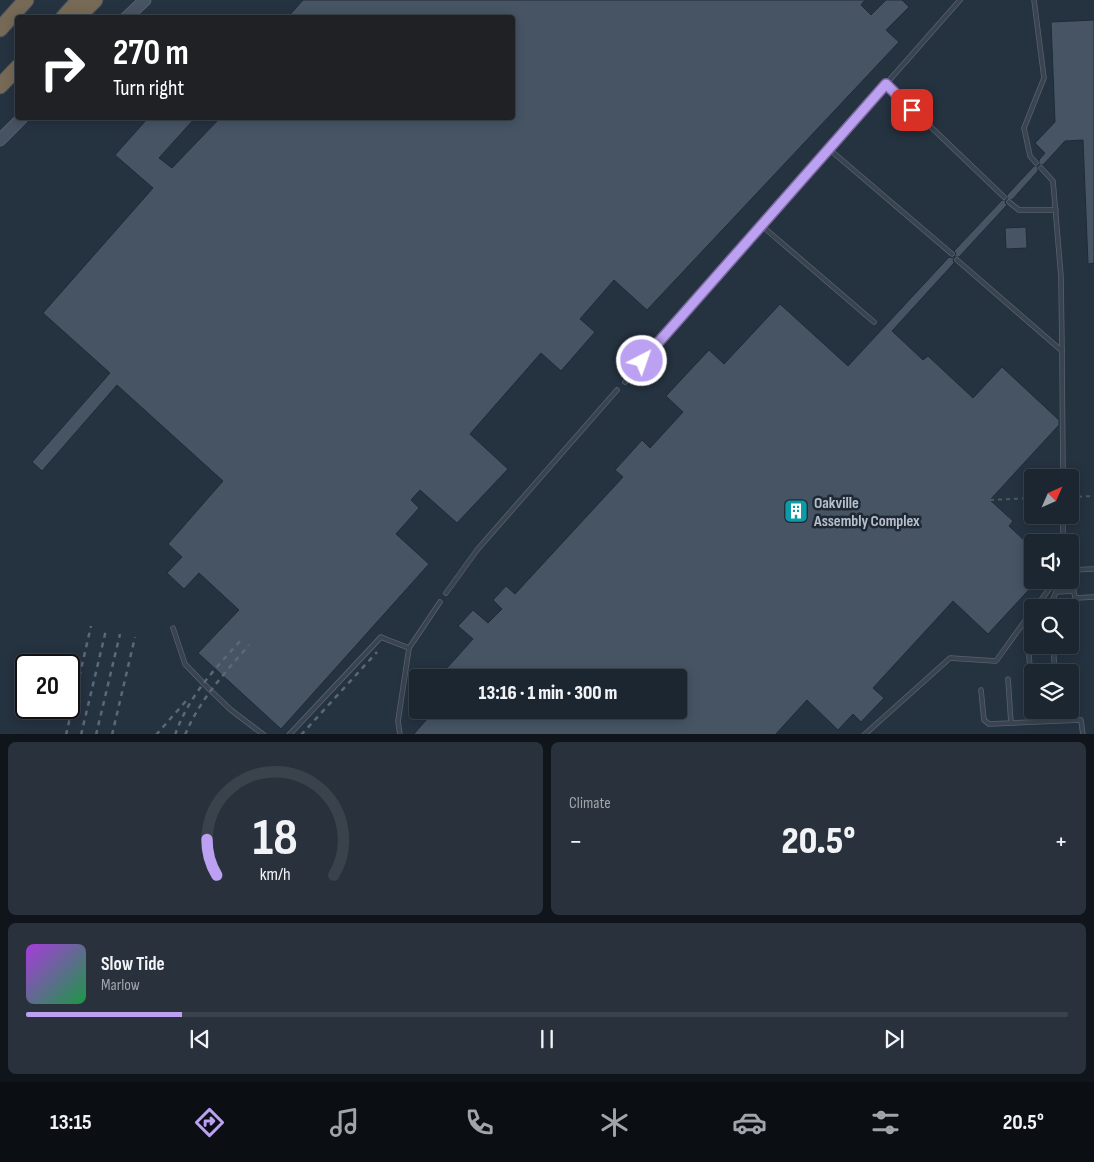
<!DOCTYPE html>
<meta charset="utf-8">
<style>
body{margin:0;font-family:"Sofia Sans Condensed",sans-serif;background:#29323c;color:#f1f3f6;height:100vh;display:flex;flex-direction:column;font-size:19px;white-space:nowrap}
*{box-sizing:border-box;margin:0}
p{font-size:16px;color:#a0a5ab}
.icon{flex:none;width:28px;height:28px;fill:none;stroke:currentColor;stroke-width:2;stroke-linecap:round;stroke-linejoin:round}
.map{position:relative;height:734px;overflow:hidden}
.drawer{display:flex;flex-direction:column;gap:8px;padding:8px;background:#0f151a;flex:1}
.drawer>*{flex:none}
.guide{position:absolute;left:15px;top:15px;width:500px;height:105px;border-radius:5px;box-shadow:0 2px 12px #0003,0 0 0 1px #3a434c;background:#202124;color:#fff;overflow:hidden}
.needle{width:32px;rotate:45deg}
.controls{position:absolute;left:1024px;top:469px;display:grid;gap:10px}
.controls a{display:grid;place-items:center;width:55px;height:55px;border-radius:5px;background:#1c2630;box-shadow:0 2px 12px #0003,0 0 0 1px #3a434c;font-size:25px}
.speed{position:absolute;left:15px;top:654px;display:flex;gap:10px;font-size:25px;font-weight:700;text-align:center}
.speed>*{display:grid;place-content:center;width:65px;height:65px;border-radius:50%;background:#1c2630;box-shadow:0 2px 12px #0003,0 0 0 1px #3a434c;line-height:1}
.speed .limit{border:2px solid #111;border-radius:8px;background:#fff;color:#111}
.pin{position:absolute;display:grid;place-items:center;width:42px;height:42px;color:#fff;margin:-21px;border-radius:10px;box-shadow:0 2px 8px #0006}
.me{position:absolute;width:55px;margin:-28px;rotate:41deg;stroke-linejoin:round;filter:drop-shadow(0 0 4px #0008)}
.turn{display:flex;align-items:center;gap:18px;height:105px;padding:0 15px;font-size:22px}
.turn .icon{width:65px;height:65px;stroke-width:2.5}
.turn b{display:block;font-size:35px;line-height:42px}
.big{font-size:38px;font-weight:800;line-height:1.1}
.drawer .card{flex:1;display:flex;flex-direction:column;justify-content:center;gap:8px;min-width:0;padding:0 18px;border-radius:8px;background:#29323c}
.drawer .dial{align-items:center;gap:0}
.dial svg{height:130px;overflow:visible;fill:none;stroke:#3a434c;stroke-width:7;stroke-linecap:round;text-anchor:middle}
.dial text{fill:#f1f3f6;stroke:none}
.song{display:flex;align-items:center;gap:15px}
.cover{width:60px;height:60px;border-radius:8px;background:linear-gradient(135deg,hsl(280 70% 55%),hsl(140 70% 35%))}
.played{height:5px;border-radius:2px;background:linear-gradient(90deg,#bca0f2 15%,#3a434c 15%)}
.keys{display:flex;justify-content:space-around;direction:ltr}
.heat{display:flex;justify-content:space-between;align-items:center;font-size:28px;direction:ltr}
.drawer .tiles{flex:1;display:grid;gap:8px;grid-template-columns:1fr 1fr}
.card:last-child{grid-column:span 2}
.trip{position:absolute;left:409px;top:669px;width:278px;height:50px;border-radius:5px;background:#1c2630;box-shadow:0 2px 12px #0003,0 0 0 1px #3a434c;font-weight:800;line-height:50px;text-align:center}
.menu{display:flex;height:80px;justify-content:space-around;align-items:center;background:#0b0f13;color:#a0a5ab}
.menu .icon{width:35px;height:35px}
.menu .on{color:#bca0f2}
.menu b{font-size:22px;color:#f1f3f6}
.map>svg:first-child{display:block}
.building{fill:#465464;stroke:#202b37}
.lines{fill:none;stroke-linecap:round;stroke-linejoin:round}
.lane-casing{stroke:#57626e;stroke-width:5.5}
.secondary-casing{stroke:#57626e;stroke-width:13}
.highway-casing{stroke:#444f5b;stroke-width:17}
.path{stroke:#455c5e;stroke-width:2;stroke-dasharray:4 4;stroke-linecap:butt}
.lane{stroke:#394450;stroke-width:4}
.secondary{stroke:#475363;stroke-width:11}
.highway{stroke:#766956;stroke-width:15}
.rail{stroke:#5b6877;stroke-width:2.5;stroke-dasharray:5 5;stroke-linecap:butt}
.route-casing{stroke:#7a689d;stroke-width:12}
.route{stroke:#bca0f2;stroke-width:9}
.labels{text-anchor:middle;stroke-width:5;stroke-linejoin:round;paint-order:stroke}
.poi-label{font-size:16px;font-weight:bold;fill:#b6bfcb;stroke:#1e2935;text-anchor:start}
</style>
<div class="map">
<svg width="1094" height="735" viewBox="0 0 1094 735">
<rect width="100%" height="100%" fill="#253240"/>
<path class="building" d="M303 0H865L861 5 871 15 886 0H902L909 7 886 30 899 42 647 310 614 280 580 319 595 332 561 371 541 353 470 434 508 469 457 523 420 490 411 500 419 508 396 534 429 564 281 729 198 653 239 610 199 573 184 589 167 573 182 557 168 544 223 481 117 385 42 471 32 462 110 373 43 313 153 188 115 155 148 118H195L159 158 172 168 220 118H512V18H287Z
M1094 20V263L1088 264 1083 140 1065 141 1043 165H1039V160L1045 153 1035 143 1055 122 1051 22Z
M1034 166H1038V171L1012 200 1007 199V195Z
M1002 200H1006L1005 203 1007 205 959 257H955L953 260 954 263 892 331 923 360 928 356 973 398 1002 367 1059 420V425L990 500 1013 521 1009 526 1027 543 1032 537V580H1038L988 634 953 601 873 688 884 698 861 722 853 714 838 730 807 700 775 735H413L435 710H678V678H438L473 639 458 626 473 610 488 623 502 609 493 600 506 586 515 594 623 477 615 470 642 440 650 448 683 412 666 396 709 350 724 364 780 304 848 366 949 257 952 258 954 257 956 254 954 251Z
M1026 227 1027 248 1006 249 1005 228Z"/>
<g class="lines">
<g class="lane-casing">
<path id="lane" d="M1034 0 1044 78 1024 128 1030 156 1036 163
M886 84 1004 197
M829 149 952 254
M1041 168 1053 181 1061 277 1062 351 1063 478
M1009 202 1019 210H1056
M762 226 874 322
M957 260 1062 351
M642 361 960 0
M625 382 638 365
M1063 515V542
M1070 570 1094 569
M446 593 477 550 617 390
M1035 608 1056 580
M1051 608V604L1056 592 1074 591 1075 598 1094 597
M173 628 185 664 209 689 231 710 264 735
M1028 641 1032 697
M1053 645 1055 672
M1008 679 1011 723
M981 690 984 720 989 724 1081 720 1083 735
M1034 710 1035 722
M1058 710V721
M289 735 381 637 388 640 409 648
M400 735 398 721 409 648 440 602
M864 735 950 658 996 661 1032 611"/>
</g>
<g class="secondary-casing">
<path id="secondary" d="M126 18 145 0
M0 140 22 118"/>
</g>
<g class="highway-casing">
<path id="highway" d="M63 18 79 0
M77 18 95 0
M0 29 26 0
M0 86 18 67"/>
</g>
<path class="path" d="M1070 497 1094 496
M990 500 1032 498"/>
<use href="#lane" class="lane"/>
<use href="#secondary" class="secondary"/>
<use href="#highway" class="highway"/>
<path class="rail" d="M66 735 91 626
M81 735 106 630
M96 735 120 634
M112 735 135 637
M156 735 186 701
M175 735C189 695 215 669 242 639
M185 735C200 699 224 674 249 645
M301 735 377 652"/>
</g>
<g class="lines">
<g class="route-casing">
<path id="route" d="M642 361 886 84 912 110"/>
</g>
<use href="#route" class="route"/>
</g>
<defs>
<g id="building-square" transform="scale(1.25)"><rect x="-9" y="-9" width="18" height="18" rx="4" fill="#0f9aa8" stroke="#1e2935"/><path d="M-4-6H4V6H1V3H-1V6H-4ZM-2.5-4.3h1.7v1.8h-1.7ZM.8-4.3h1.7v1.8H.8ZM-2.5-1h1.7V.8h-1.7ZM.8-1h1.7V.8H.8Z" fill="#fff"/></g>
</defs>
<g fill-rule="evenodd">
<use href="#building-square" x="796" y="511"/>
</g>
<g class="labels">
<g class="poi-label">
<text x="814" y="508">Oakville<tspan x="814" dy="18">Assembly Complex</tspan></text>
</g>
</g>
</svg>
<div class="controls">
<a><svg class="needle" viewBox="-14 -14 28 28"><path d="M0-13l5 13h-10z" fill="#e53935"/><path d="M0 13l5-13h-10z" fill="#a0a5ab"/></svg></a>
<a><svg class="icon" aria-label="sound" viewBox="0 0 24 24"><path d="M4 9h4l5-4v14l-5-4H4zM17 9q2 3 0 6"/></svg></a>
<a><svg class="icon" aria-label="search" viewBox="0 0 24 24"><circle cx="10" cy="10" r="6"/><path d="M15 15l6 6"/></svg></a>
<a><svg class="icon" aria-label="layers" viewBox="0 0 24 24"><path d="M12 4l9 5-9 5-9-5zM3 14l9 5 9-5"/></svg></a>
</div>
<div class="speed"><div class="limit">20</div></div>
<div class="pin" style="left:912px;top:110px;background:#d93025"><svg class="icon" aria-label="arrive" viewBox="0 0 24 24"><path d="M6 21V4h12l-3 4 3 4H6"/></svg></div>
<svg class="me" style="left:642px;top:361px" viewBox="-20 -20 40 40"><circle r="17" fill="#bca0f2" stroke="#fff" stroke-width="3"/><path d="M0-11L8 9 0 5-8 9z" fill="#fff"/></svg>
<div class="trip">13:16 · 1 min · 300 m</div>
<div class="guide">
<div class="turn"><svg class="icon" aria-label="right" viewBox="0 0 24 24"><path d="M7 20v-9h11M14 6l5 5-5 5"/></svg><div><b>270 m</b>Turn right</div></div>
</div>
</div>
<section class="drawer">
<div class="tiles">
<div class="card dial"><svg viewBox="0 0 100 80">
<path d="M14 69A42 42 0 1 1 86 69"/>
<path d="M14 69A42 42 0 0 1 8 47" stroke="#bca0f2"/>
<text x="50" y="56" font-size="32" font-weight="700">18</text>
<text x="50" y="72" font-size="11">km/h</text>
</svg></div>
<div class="card"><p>Climate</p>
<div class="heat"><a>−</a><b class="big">20.5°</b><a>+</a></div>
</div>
<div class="card">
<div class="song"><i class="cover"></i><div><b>Slow Tide</b><p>Marlow</p></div></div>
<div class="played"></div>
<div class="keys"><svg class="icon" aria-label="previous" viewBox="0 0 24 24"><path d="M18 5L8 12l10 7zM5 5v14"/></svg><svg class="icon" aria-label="pause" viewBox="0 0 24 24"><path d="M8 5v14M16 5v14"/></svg><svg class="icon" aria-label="next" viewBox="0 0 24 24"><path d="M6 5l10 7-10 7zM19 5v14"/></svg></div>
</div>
</div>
</section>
<nav class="menu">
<b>13:15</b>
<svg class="icon on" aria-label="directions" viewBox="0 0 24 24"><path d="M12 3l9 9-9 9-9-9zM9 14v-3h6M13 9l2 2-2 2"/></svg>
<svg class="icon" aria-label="music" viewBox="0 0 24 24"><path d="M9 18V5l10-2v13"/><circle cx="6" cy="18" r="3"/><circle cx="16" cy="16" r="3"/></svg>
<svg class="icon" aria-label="phone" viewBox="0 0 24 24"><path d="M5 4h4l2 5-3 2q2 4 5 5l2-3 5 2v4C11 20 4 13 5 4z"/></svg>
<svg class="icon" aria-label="climate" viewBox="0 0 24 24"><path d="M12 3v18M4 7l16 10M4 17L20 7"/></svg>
<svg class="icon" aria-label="car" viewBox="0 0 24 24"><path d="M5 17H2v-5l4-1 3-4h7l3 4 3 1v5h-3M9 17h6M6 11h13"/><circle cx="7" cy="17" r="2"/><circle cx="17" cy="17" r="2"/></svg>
<svg class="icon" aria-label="filters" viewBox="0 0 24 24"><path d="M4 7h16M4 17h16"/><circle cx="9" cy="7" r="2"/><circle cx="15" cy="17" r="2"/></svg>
<b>20.5°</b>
</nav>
